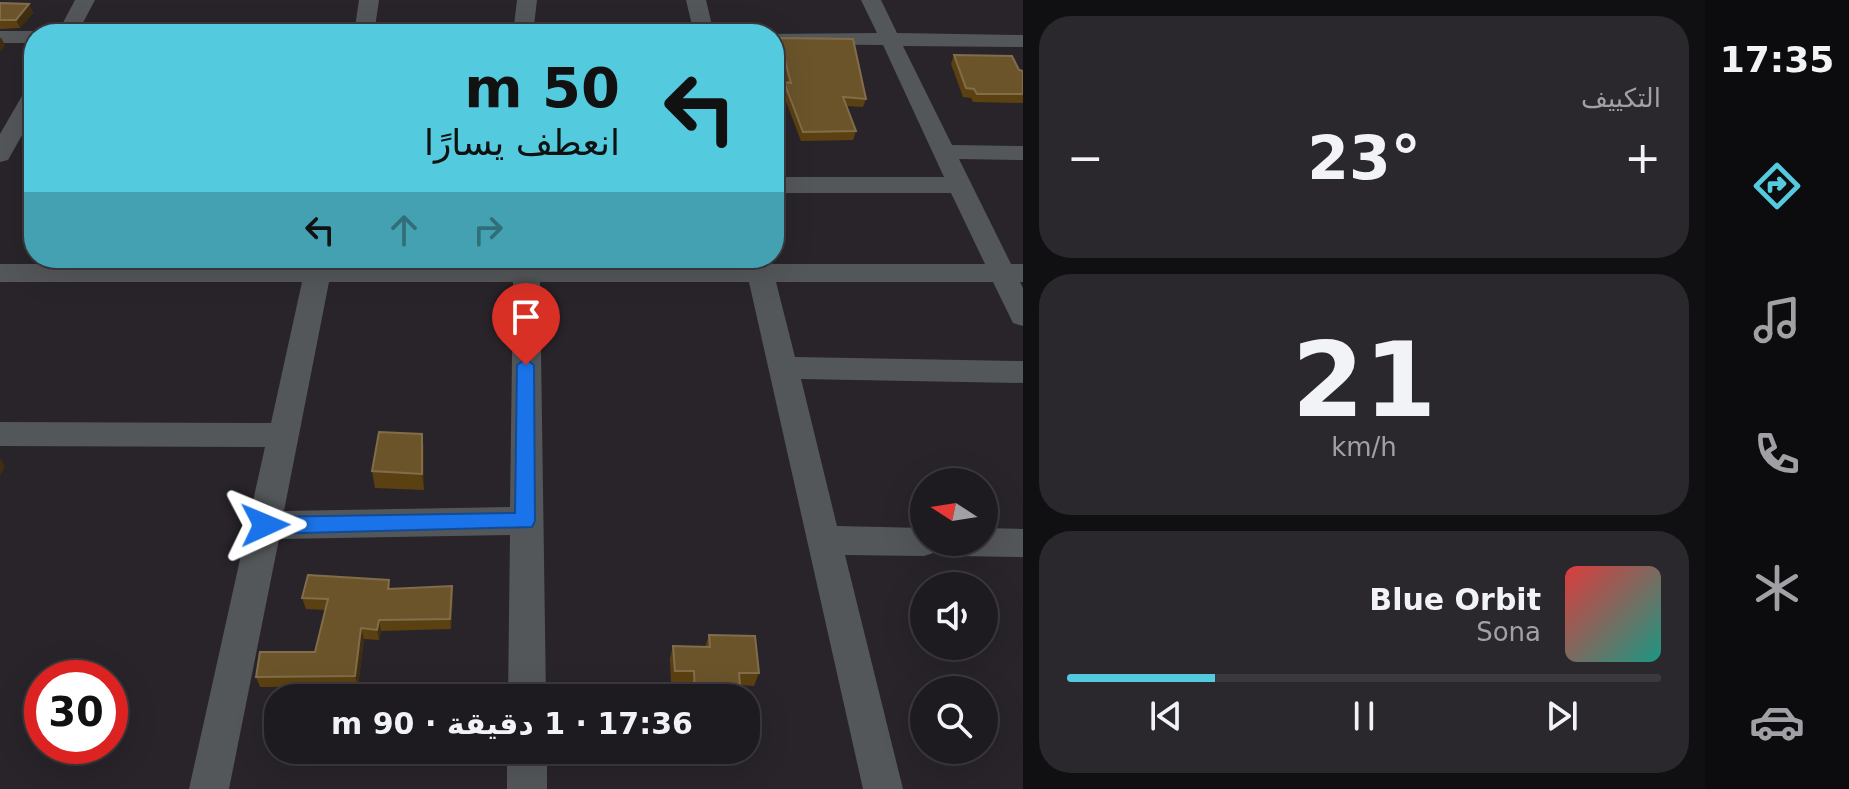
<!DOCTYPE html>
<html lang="ar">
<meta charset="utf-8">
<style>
body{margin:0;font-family:"DejaVu Sans","Noto Sans Arabic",sans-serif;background:#2b282d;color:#f1f3f6;direction:rtl;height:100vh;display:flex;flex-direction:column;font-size:30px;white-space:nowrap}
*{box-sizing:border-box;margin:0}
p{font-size:26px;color:#a1a1a5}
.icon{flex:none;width:44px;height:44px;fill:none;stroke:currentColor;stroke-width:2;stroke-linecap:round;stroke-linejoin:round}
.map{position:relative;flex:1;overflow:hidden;direction:ltr}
.panel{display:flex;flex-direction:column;gap:16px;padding:16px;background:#100f12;width:682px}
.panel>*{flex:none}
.guide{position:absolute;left:24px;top:24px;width:760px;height:244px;border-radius:32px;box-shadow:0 8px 32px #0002,0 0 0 2px #3c393e;direction:rtl;background:#54cade;color:#111;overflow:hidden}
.needle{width:52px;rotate:282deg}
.fabs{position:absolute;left:910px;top:468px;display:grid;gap:16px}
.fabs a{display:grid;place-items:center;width:88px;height:88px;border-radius:50%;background:#1e1b20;box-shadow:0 8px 32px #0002,0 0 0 2px #3c393e;font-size:40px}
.speed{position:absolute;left:24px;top:660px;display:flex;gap:16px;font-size:40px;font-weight:700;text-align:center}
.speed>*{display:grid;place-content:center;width:104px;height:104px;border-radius:50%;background:#1e1b20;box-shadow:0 8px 32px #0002,0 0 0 2px #3c393e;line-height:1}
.speed .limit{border:12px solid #d22;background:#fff;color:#111}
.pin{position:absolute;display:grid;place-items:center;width:68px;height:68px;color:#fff;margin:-82px -34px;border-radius:50% 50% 50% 0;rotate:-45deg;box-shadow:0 0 8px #0007}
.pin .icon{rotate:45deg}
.me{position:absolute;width:88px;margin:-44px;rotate:89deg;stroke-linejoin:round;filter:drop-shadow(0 0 6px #0008)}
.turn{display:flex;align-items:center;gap:28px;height:168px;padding:0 32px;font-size:36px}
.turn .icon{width:104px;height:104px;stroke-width:2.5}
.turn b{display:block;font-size:56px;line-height:68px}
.lanes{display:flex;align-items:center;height:76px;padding:0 32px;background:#0003;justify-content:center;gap:40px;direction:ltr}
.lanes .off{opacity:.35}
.big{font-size:60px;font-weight:600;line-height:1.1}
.panel .card{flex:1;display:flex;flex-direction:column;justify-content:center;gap:12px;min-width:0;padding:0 28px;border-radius:32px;background:#2b282d}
.panel .dial{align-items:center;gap:0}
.dial b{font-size:104px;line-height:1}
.song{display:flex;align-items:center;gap:24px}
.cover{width:96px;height:96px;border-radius:12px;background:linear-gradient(135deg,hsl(0 70% 55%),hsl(170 70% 35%))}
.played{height:8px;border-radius:4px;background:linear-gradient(90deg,#54cade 25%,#3c393e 25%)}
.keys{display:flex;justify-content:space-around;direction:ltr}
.heat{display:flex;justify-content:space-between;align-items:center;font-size:44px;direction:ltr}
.trip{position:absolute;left:264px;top:684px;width:496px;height:80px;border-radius:32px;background:#1e1b20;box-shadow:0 8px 32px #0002,0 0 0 2px #3c393e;font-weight:600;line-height:80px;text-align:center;direction:rtl}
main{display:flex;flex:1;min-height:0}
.tabs{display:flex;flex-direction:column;width:144px;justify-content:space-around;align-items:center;background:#0c0b0d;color:#a1a1a5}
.tabs .icon{width:56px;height:56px}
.tabs .selected{color:#54cade}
.tabs b{font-size:36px;color:#f1f3f6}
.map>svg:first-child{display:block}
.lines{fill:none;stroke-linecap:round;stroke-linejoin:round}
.minor{fill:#545759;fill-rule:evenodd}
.wall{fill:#5b4111}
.shaded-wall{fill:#3f2e11}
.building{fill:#6b542a;stroke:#816d4a;stroke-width:2}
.route{fill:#1a73e8;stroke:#114b97;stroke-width:2}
</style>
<main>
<nav class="tabs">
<b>17:35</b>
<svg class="icon selected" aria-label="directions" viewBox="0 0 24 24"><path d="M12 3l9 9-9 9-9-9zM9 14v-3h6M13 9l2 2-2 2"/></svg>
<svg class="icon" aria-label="music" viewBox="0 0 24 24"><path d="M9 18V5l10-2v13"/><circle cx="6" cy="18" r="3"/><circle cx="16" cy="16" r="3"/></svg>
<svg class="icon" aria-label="phone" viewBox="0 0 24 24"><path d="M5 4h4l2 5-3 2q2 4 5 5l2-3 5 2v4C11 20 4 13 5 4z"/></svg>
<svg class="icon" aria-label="climate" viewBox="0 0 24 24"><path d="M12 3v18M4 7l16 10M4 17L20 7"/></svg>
<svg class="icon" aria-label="car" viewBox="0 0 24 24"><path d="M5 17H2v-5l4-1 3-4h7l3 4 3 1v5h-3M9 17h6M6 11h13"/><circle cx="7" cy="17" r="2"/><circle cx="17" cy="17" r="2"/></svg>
</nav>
<section class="panel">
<div class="card"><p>التكييف</p>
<div class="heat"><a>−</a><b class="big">23°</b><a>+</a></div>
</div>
<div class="card dial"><b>21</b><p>km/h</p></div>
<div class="card">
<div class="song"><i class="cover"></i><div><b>Blue Orbit</b><p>Sona</p></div></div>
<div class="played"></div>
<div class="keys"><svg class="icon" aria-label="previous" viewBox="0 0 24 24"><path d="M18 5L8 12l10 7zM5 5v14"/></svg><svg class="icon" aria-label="pause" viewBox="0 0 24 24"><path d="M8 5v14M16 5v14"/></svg><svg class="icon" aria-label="next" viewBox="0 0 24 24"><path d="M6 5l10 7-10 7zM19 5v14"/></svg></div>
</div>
</section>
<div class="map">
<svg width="1023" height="789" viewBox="0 0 1023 789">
<rect width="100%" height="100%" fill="#28242a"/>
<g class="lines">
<path class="minor" d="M75 0H95L77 34H57Z
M359 0H379L374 34H354Z
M517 0H537L533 34H513Z
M686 0H706L714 34H694Z
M861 0H881L897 33 1023 35V47L903 46 952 145 1023 146V160L959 159 1011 264H1023V282H1020L1023 288V326L1013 323 993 282H776L795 357 1023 361V383L801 379 837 526 924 528V542H984V528L1023 529V557L956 556 944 552 940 544 936 552 924 556 845 555 903 789H863L749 282H540L546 698H508L510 535 279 539 229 789H189L265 447 0 446V422L271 423 302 282H0V264H306L308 258H334L333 264H513V258H539V264H745L744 258H770L772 264H985L951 193H774V177H944L883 45 774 44V34H767L877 33ZM329 282H513L510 507 284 511Z
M0 31H34L42 34H34V43H0Z
M34 87V114L8 160 0 162V134L26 89Z
M507 750H547V789H507Z"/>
</g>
<path class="wall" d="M0 3 29 4 33 13 20 28 0 29Z
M779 38 866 99 863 107 846 106 856 131 853 140 801 141 782 91 784 82H787L777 47Z
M954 55 1023 71V103L973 102 971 98 963 97 951 64Z
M422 434 424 451V490L375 488 372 471Z
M389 580 390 589 452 586 453 597 451 629 381 631 379 640 364 639 358 686 260 687 256 677 315 652 326 610 306 609 302 598Z
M709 635 759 673 754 686 740 685 741 698H690V684L671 683 670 658 673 646 705 647Z"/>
<path class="shaded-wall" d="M29 4 33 13 20 28 16 20Z
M1 37 5 46 0 52V39Z
M422 434 424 451V490L422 474Z
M0 458 5 466 0 476Z
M452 586 453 597 451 629 450 619Z
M379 620 381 631 379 640 377 630Z
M361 628 364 639 358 686 355 676Z"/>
<path class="building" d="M0 3 29 4 16 20H0Z
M779 38 853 39 866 99 843 97 856 131 803 132 784 82 791 83Z
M954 55 1012 56 1019 70 1023 71V94H977L974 89 966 88Z
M379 432 422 434V474L372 471Z
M308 575 389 580 388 589 452 586 450 619 379 620 377 630 361 628 355 676 256 677 260 652H315L328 599 302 598Z
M709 635 755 636 759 673H739L741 698H695L694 671H675L673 646 710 647Z"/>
<path class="route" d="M526 359 534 365 535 521 532 527 265 534 258 531 255 525 258 519 265 517 515 513 517 365Z"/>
</svg>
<div class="fabs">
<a><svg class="needle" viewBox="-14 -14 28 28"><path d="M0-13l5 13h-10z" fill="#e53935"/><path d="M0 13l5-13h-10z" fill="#a1a1a5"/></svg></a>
<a><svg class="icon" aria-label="sound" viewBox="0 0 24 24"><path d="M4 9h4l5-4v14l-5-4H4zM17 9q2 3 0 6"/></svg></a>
<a><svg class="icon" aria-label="search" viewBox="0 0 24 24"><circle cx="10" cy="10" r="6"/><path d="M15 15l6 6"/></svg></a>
</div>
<div class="speed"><div class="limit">30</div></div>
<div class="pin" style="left:526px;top:365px;background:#d93025"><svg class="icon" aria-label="arrive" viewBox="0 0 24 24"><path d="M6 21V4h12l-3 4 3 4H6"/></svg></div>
<svg class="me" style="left:265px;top:525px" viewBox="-20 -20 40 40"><path d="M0-17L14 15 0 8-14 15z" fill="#1a73e8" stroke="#fff" stroke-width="4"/></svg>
<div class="trip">17:36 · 1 دقيقة · 90 m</div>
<div class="guide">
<div class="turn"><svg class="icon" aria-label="left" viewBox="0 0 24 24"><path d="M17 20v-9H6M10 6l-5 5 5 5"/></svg><div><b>50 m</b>انعطف يسارًا</div></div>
<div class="lanes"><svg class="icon" aria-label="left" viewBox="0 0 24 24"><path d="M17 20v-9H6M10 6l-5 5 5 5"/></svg><svg class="icon off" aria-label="ahead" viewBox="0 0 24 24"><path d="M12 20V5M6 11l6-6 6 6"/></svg><svg class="icon off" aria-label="right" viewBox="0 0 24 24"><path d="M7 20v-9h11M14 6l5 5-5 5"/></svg></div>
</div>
</div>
</main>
